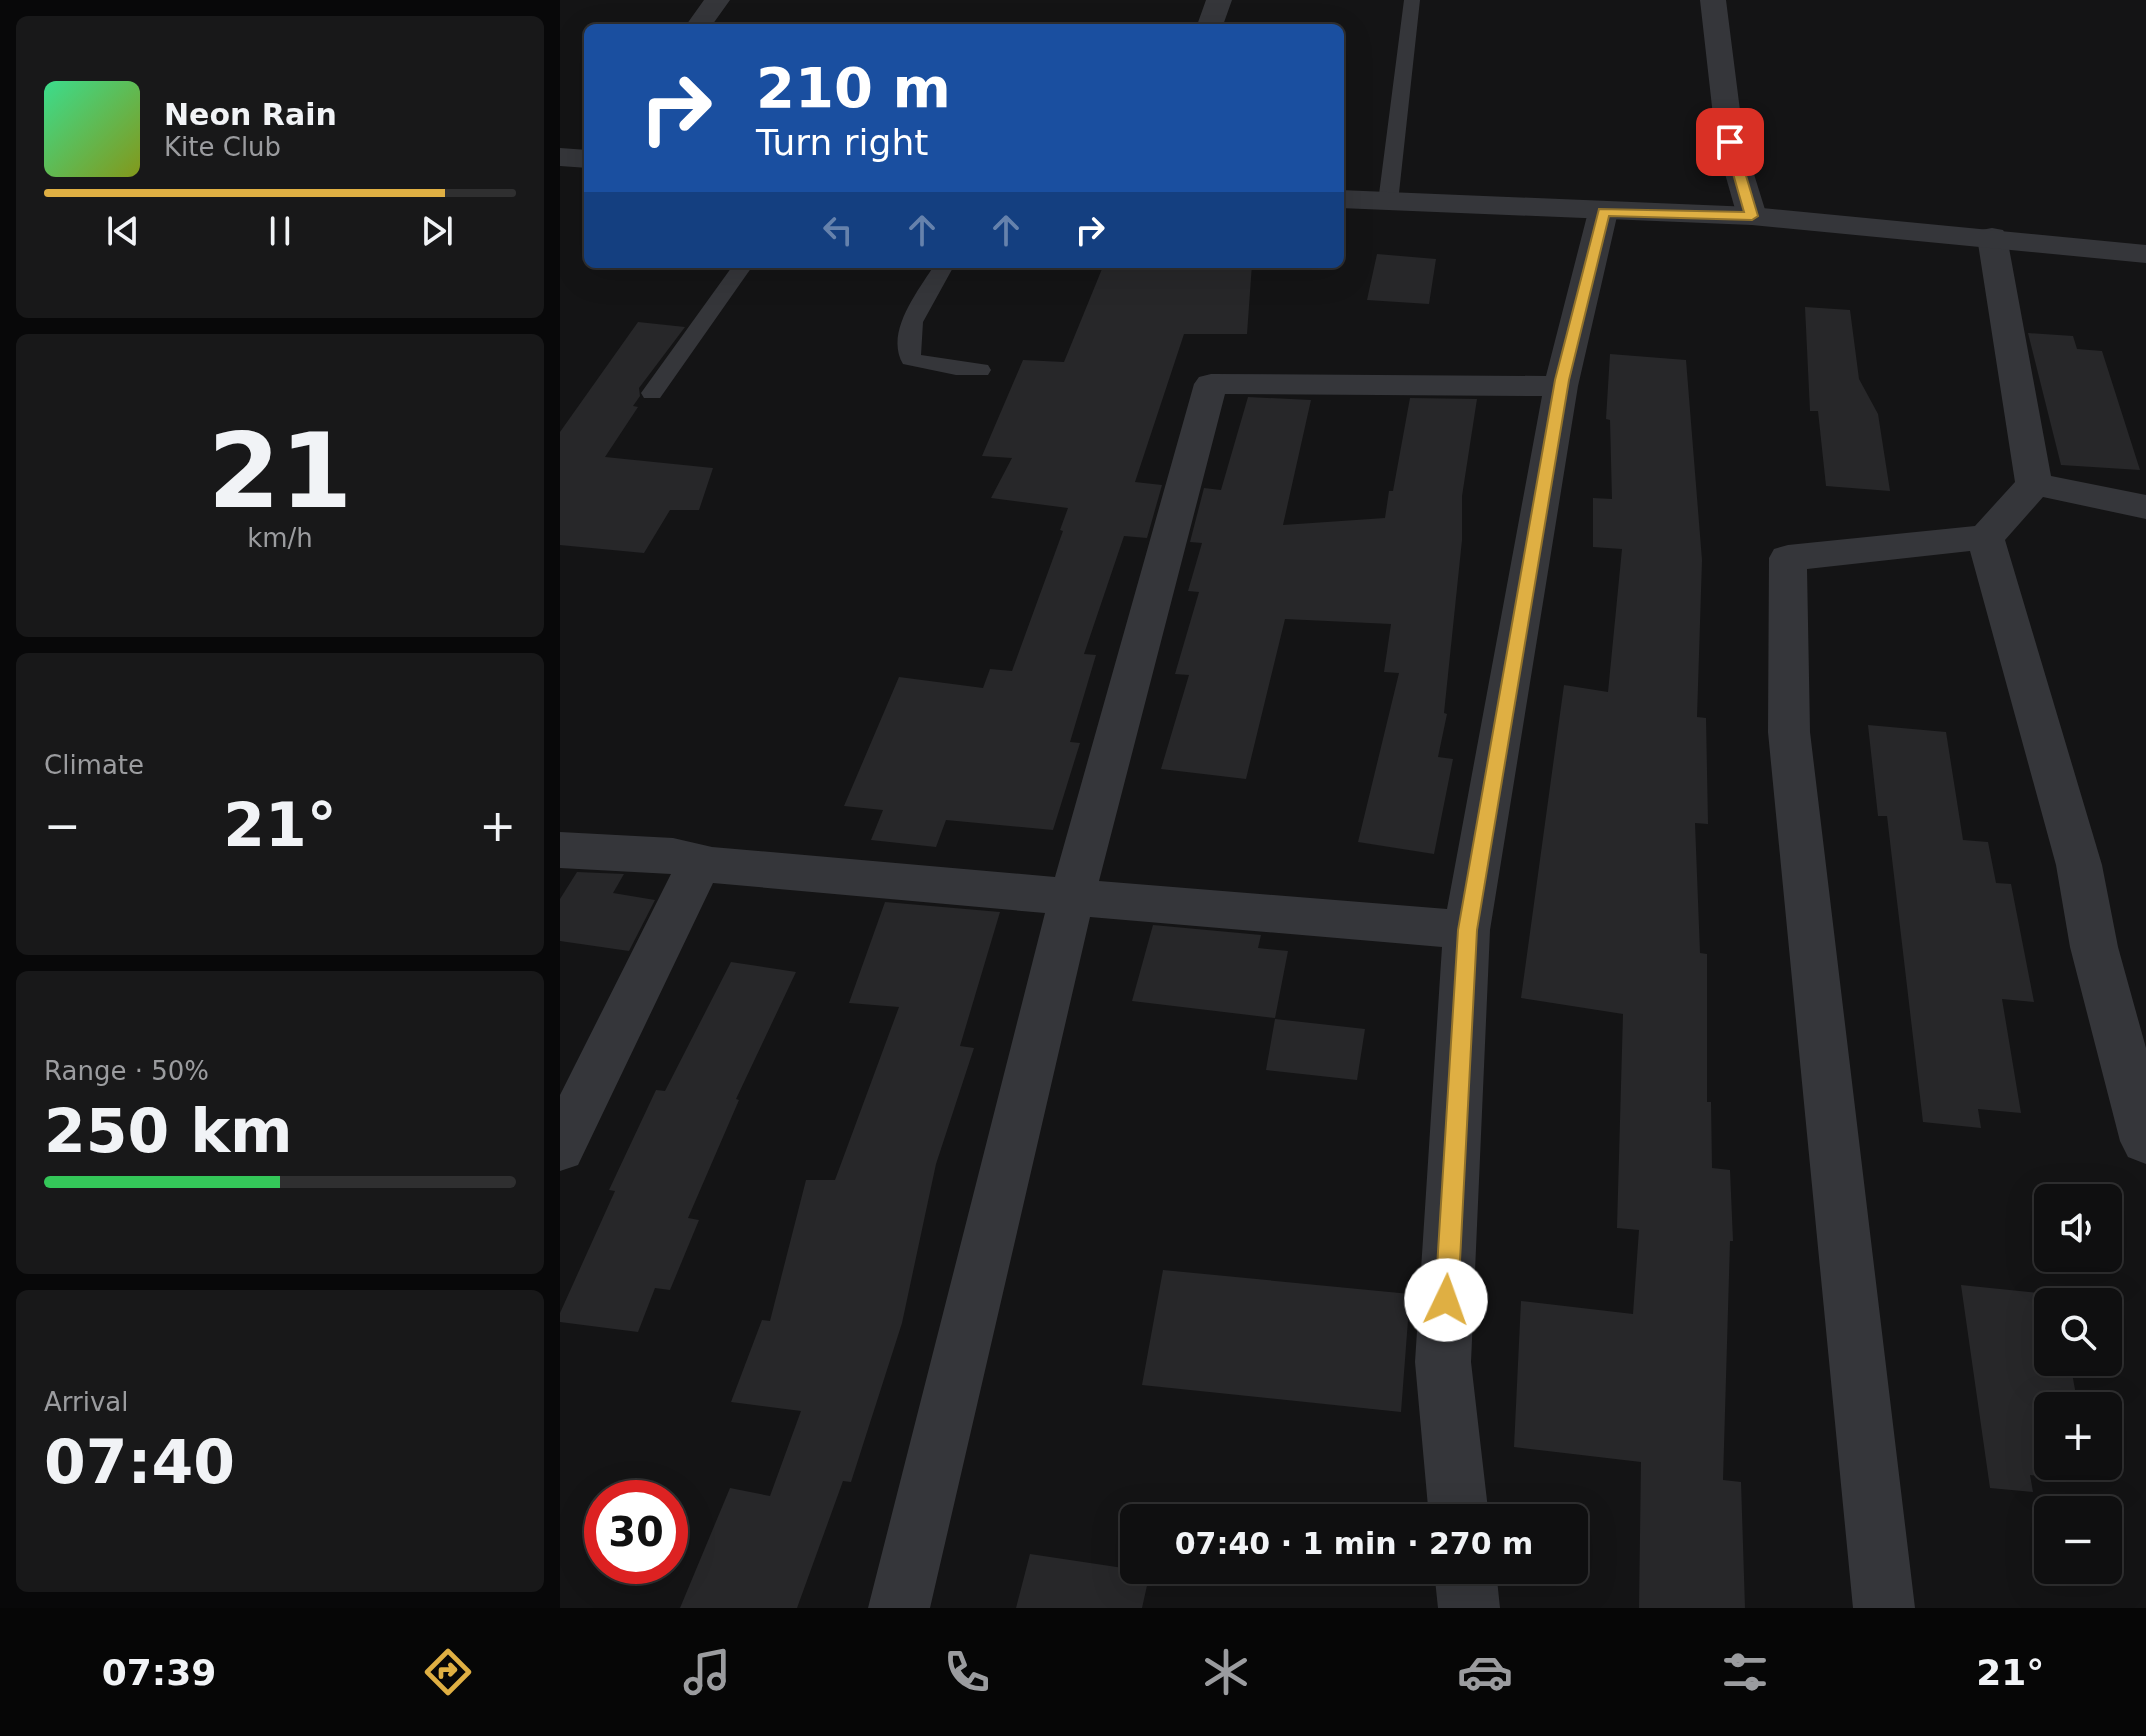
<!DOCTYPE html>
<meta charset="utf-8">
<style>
body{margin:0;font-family:"DejaVu Sans",sans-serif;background:#181819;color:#f1f3f6;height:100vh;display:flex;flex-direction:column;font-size:30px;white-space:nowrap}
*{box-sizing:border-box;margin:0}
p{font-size:26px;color:#9b9c9f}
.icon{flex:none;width:44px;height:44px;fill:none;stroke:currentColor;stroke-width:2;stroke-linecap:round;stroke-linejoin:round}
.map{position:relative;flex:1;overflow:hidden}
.sheet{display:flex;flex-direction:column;gap:16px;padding:16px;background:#080809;width:560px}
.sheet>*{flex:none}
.top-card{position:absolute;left:24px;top:24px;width:760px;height:244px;border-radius:12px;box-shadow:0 8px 32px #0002,0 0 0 2px #2f2f30;background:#1a4fa0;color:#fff;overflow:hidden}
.buttons{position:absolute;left:1474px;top:1184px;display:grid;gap:16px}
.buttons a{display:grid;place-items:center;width:88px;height:88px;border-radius:12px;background:#0f0f10;box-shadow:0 8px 32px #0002,0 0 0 2px #2f2f30;font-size:40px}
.speed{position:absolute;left:24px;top:1480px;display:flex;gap:16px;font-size:40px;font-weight:700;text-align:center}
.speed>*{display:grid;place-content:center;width:104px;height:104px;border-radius:50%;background:#0f0f10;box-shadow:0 8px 32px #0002,0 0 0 2px #2f2f30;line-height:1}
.speed .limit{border:12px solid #d22;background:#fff;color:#111}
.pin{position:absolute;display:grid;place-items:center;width:68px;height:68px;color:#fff;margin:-34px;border-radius:16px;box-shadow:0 4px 12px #0006}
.me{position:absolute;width:88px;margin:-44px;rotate:3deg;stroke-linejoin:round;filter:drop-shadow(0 0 6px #0008)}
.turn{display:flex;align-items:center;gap:28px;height:168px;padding:0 40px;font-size:36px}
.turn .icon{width:104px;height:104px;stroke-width:2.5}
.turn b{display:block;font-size:56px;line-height:68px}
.lanes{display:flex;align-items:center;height:76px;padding:0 40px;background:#0003;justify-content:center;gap:40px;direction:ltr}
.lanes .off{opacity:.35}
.big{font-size:60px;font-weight:600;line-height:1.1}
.sheet .card{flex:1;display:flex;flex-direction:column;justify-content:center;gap:12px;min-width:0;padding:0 28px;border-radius:12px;background:#181819}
.sheet .dial{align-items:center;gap:0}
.dial b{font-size:104px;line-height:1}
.song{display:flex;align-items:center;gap:24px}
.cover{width:96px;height:96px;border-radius:12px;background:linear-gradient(135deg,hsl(150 70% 55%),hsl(70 70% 35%))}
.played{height:8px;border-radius:4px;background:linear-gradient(90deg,#dfaf43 85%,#2f2f30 85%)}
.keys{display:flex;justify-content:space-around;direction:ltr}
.heat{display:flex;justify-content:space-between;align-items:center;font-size:44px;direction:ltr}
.charge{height:12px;border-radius:6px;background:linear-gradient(90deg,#34c759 50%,#2f2f30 0)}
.trip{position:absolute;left:560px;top:1504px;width:468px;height:80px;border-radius:12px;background:#0f0f10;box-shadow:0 8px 32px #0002,0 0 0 2px #2f2f30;font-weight:600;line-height:80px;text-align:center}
.tab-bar{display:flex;height:128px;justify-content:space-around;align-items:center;background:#060606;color:#9b9c9f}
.tab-bar .icon{width:56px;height:56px}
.tab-bar .active{color:#dfaf43}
.tab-bar b{font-size:36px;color:#f1f3f6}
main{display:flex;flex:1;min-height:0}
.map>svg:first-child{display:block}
.building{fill:#272729}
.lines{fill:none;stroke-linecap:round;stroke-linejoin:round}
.service{fill:#35363a;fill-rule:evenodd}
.minor{fill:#35363a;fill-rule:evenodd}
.tertiary{fill:#35363a;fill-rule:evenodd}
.route{fill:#dfaf43;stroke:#91722c;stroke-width:2}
</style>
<main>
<section class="sheet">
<div class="card">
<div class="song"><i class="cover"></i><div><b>Neon Rain</b><p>Kite Club</p></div></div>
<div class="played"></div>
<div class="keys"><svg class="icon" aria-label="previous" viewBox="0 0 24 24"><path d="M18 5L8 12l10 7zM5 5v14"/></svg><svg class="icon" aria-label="pause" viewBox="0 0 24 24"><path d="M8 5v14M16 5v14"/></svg><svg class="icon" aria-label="next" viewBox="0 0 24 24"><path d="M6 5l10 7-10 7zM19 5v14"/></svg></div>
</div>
<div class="card dial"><b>21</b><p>km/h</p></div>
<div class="card"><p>Climate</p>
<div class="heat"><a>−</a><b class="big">21°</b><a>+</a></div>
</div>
<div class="card"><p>Range · 50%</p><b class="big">250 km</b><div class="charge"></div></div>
<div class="card"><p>Arrival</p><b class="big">07:40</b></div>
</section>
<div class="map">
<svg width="1586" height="1608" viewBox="0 0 1586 1608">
<rect width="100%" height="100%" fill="#141415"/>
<path class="building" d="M817 254 876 259 869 304 807 300Z
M544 264H692L687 334H624L575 482 602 485 587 538 564 536 524 654 536 655 510 742 520 743 493 830 386 820 376 847 311 840 323 810 284 806 339 677 423 688 430 669 452 671 503 531 500 530 508 508 431 498 452 458 422 456 463 360 504 362Z
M1245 307 1290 310 1299 379 1318 414 1330 491 1266 486 1258 411H1250Z
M78 322 125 327 79 388 80 396 73 406 78 407 45 457 153 468 139 510H110L84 553 0 545V432Z
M1468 333 1513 336 1517 349 1542 351 1580 470 1501 465Z
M1050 354 1126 360 1142 560 1137 717 1146 718 1148 824 1135 823 1140 953 1147 954V1102H1151L1152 1168 1170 1170 1173 1241H1170L1163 1480 1181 1482 1185 1608H1079L1081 1462 954 1447 961 1301 1073 1314 1079 1230 1057 1228 1063 1014 961 998 1004 685 1048 692 1062 549 1033 547V498L1052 499 1050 420 1046 419Z
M688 397 751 400 723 525 825 518 829 491H833L850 398 917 399 902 496V540L884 713 887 714 878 757 893 759 874 854 798 842 839 673 824 672 831 624 725 619 686 779 601 769 629 675 615 674 639 592 628 591 642 543 630 542 644 488 661 490Z
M1308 725 1386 732 1403 840 1428 842 1436 883 1451 884 1474 1002 1442 999 1461 1113 1418 1109 1421 1128 1363 1122 1327 816H1318Z
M17 872 64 874 53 893 95 900 69 951 0 941V899Z
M325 902 440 912 400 1046 414 1048 376 1164 342 1323 291 1482 283 1481 237 1608H120L170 1488 210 1496 241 1411 171 1402 202 1320 210 1321 246 1180H275L339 1007 289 1003Z
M593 925 701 935 698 948 728 951 715 1018 572 1001Z
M171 962 236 972 176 1099 179 1100 128 1218 139 1220 110 1290 95 1288 78 1332 0 1322V1313L55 1191 49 1190 96 1090 105 1091Z
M715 1019 805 1029 797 1080 706 1070Z
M603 1270 850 1294 841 1412 582 1385Z
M1401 1285 1498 1295 1499 1302H1488V1362H1510L1518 1406H1488V1466H1529L1532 1482 1470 1475 1473 1492 1430 1488Z
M470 1554 590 1572 582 1608H456Z"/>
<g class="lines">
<path class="service" d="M844 0H860L838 202 828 208 818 202Z
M174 264H194L100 398H84L81 393Z
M375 264H395L363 322 361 355 428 365 431 370 428 375H396L343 364C324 332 359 290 375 264Z"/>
<path class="minor" d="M144 0H170L150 28H124Z
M646 0H672L662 28H636Z
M1140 0H1166L1184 142 1207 216 1203 222 1192 225 1181 222 1177 216 1156 142Z
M1043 203 1054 206 1058 212 1018 386 930 930 911 1362 929 1518H869L855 1362 882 947 530 917 370 1608H308L485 913 153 883 18 1165 0 1171V1095L111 874 0 868V832L113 838 152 847 495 877 634 384 639 377 651 374 986 376 1028 212 1032 206ZM665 394 982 396 887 909 539 881Z
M1432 228 1443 230 1447 237 1491 476 1586 495V519L1483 497 1445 540 1542 865 1558 947 1586 1048V1164L1568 1157 1560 1141 1510 947 1496 865 1410 551 1247 569 1250 732 1355 1608H1293L1208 732 1209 558 1214 549 1228 545 1415 526 1455 482 1417 237 1421 230Z
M874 1570H936L940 1608H878Z"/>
<path class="tertiary" d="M0 148 28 150V168L0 166Z
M780 190 1192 207 1586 245V263L1192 225 780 208Z"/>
</g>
<path class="route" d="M1170 139 1176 142 1198 216 1192 220 1049 216 1009 380 917 930 898 1300 894 1308 886 1311 878 1308 875 1300 898 930 995 380 1039 209 1184 212 1164 142Z"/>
</svg>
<div class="buttons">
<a><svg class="icon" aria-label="sound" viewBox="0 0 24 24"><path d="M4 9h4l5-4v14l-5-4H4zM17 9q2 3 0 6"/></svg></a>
<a><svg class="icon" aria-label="search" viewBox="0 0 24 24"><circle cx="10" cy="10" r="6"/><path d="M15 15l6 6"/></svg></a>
<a>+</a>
<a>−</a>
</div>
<div class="speed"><div class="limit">30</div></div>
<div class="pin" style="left:1170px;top:142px;background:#d93025"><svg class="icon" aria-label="arrive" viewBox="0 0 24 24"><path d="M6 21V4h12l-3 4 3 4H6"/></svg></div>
<svg class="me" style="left:886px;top:1300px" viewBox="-20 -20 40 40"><circle r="19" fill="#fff"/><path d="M0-13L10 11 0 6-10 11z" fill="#dfaf43"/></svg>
<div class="trip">07:40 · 1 min · 270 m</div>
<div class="top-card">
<div class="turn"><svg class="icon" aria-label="right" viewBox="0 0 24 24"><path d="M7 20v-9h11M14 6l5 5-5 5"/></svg><div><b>210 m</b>Turn right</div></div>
<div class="lanes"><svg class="icon off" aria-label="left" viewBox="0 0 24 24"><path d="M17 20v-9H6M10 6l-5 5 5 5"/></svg><svg class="icon off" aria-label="ahead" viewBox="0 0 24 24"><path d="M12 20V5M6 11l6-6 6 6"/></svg><svg class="icon off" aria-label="ahead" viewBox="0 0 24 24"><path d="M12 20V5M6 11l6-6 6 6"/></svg><svg class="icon" aria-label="right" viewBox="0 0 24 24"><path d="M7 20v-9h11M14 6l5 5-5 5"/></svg></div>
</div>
</div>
</main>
<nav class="tab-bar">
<b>07:39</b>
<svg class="icon active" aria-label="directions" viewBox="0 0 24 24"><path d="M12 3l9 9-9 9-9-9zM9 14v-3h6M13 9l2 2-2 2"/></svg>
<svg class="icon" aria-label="music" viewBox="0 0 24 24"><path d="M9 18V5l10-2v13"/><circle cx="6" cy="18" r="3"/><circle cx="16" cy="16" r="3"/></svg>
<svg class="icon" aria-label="phone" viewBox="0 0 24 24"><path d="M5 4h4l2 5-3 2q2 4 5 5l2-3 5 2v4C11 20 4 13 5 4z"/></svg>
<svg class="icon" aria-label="climate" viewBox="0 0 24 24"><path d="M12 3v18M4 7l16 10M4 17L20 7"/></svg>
<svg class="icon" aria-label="car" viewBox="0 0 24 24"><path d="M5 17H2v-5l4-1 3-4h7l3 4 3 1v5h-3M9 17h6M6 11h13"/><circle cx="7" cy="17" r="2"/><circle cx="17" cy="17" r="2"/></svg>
<svg class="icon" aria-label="filters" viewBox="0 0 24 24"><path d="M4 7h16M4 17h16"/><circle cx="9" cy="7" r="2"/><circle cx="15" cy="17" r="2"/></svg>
<b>21°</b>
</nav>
